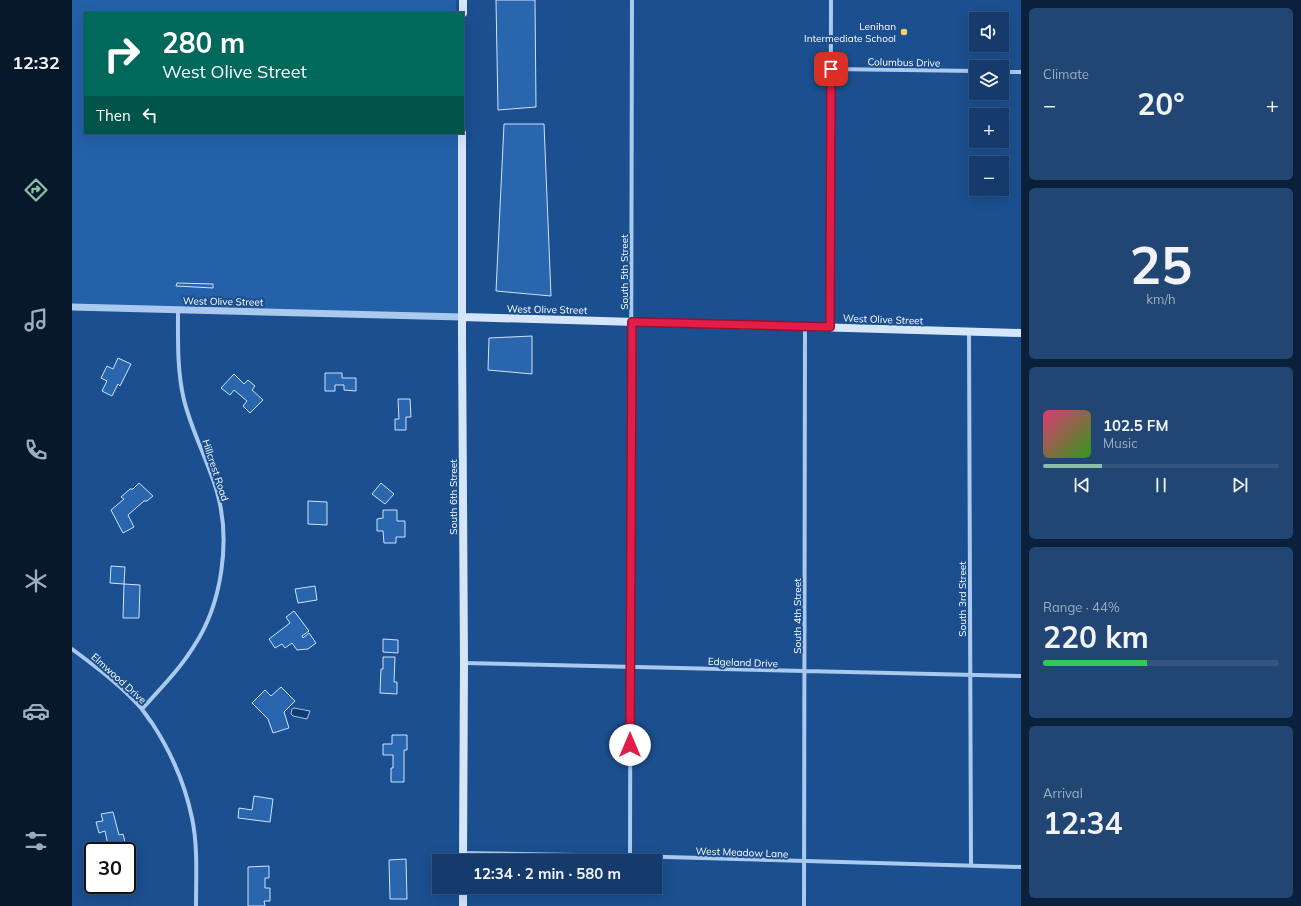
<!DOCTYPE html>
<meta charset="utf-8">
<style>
body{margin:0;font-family:Mulish,sans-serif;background:#214673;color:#f1f3f6;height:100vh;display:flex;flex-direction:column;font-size:15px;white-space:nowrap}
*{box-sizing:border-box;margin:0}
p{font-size:13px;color:#9dadc1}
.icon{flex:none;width:22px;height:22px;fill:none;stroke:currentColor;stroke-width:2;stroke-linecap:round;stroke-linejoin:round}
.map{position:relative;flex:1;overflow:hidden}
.details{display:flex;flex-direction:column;gap:8px;padding:8px;background:#0b203b;width:280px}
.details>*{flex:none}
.banner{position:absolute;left:12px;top:12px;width:380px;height:122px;border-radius:0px;box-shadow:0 4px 16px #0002,0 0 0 1px #33557e;background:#00695c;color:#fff;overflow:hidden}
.controls{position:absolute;left:897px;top:12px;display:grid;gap:8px}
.controls a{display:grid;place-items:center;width:40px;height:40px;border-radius:0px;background:#143b6b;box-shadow:0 4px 16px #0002,0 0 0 1px #33557e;font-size:20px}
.speed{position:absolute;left:12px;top:842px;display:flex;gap:8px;font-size:20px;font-weight:700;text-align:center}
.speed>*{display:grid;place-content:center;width:52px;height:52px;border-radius:50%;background:#143b6b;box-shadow:0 4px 16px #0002,0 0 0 1px #33557e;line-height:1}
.speed .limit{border:2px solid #111;border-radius:6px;background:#fff;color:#111}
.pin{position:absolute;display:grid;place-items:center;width:34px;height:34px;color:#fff;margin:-17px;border-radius:8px;box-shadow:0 2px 6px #0006}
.me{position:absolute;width:44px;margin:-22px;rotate:0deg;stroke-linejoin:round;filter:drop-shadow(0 0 3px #0008)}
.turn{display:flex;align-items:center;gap:14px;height:84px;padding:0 12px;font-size:18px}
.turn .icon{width:52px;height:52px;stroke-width:2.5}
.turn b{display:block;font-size:28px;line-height:34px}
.then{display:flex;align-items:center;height:38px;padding:0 12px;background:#0003;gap:8px;font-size:15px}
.big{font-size:30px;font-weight:700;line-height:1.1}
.details .tile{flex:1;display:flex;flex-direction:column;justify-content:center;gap:6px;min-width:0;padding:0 14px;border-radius:6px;background:#214673}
.details .dial{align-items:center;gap:0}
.dial b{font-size:52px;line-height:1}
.song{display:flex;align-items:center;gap:12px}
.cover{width:48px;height:48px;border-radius:6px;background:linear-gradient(135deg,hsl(340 70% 55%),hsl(110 70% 35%))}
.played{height:4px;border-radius:2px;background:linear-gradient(90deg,#8abfa5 25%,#33557e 25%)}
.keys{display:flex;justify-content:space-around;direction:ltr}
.heat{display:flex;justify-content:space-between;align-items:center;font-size:22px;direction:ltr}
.charge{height:6px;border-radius:3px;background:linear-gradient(90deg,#34c759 44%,#33557e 0)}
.trip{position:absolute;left:360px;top:854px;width:230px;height:40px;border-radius:0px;background:#143b6b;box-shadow:0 4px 16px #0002,0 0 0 1px #33557e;font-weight:700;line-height:40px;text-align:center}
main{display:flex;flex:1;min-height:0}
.tabs{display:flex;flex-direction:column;width:72px;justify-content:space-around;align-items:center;background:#08182b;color:#9dadc1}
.tabs .icon{width:28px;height:28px}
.tabs .active{color:#8abfa5}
.tabs b{font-size:18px;color:#f1f3f6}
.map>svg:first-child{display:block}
.green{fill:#2461a8}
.water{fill:#123a6d;stroke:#9cc4f0}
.building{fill:#2a66ad;stroke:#cfe3fa}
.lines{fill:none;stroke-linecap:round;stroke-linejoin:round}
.minor{stroke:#a9c9ee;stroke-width:4}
.tertiary{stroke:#a9c9ee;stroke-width:7}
.secondary{stroke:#d6e6fa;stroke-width:8}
.route-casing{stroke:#92132f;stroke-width:10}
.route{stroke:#e11d48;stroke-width:7}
.poi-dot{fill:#ffd166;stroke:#1b4f8f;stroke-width:1.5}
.labels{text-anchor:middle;stroke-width:4;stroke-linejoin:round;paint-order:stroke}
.poi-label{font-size:10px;fill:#fff;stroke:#1b4f8f;text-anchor:end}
.street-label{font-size:10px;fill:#fff;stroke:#1b4f8f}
</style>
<main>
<nav class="tabs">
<b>12:32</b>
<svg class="icon active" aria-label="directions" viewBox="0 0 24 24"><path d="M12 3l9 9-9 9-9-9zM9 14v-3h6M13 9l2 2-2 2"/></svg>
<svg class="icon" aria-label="music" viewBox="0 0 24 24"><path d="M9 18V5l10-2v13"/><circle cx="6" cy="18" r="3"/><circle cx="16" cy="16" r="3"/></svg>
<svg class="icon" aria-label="phone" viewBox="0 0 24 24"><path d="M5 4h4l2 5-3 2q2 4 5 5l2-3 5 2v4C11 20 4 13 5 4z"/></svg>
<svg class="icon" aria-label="climate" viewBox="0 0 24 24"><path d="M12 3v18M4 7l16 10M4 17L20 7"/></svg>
<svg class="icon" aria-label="car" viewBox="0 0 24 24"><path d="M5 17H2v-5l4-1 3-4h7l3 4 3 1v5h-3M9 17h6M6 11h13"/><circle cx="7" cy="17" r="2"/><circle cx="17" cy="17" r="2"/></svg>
<svg class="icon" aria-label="filters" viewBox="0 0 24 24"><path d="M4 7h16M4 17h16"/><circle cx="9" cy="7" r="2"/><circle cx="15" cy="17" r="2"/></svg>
</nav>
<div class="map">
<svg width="949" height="906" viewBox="0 0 949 906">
<rect width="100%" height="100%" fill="#1b4f8f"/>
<path class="green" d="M0 0H384V13H13V133H386L390 317 0 307Z"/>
<path class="water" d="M222 708 238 711 235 719 221 716 219 714 220 709Z"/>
<path class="building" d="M424 0H463L464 107 426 110Z
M432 124H472L479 296 424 291Z
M105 283 141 284V288L104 286Z
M460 336V374L416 370 417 338Z
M46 358 59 364 48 386 46 384 40 396 30 391 35 381 29 378 35 366 41 369Z
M253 373H270V378H284V391L272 390V385H263V391H253Z
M162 374 172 384 176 380 183 386 180 390 191 400 178 413 171 406 175 401 162 390 158 395 149 388Z
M326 399H338L339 417H334V430H323V419H327Z
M67 483 81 496 75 501H72L56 515 62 527 51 533 39 510 52 499 49 497 58 489H61Z
M309 483 322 494 313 504 300 494Z
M236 501 255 502V525L236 524Z
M311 510H325V521H333V537H324V543H312L311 531H305V519L311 518Z
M39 566 53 567 52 584 38 583Z
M52 584 68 585 67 618H51Z
M243 586 245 600 226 603 223 589Z
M222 611 237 631 230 636 231 638 237 633 244 643 236 649 225 650 220 643 213 648 210 644 203 648 197 639 218 623 214 617Z
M311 639 326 640V653L311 652Z
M311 657H323L322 682H325V694L308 693 309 669H311Z
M209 687 223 701 212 712 217 728 201 733 196 719 180 703 193 690 199 696Z
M320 735H335V750H332V782H319V768H321V755H311V744H320Z
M182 796 201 799 198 822 166 818 167 808 180 810Z
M41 812 47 835 51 834 54 846 37 850 33 831 27 833 24 822 31 821 29 814Z
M334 859 335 899H318L317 860Z
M197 866V878H193V888H198V901H192L193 906H176V867Z"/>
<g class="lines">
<path class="minor" d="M759 69 904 71
M930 72H949
M758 327 759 0
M897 331 899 866
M0 649C24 667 49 685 69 708 73 713 76 718 80 723 99 752 113 784 120 818 126 846 124 878 124 906
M392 663 949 676
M70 709C88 689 108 669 122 646 150 604 159 540 145 492 136 461 120 432 112 400 105 371 106 340 106 310
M391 853 558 856 949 867
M558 856 560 0
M732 906 733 326"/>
<path class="tertiary" d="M0 307 390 317"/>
<path class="secondary" d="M391 13V0
M390 133V334L392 663 391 861
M390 317 949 333
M391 887V906"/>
</g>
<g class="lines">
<g class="route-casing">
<path id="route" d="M558 745 560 322 758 327 759 69"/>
</g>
<use href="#route" class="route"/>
</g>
<circle class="poi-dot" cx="832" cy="32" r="4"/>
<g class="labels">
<g class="poi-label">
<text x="824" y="30">Lenihan<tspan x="824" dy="12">Intermediate School</tspan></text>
</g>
<g class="street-label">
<text transform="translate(832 62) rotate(1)" y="4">Columbus Drive</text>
<text transform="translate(552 272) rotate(-90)" y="4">South 5th Street</text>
<text transform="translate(151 301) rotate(1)" y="4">West Olive Street</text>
<text transform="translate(475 309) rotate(1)" y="4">West Olive Street</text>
<text transform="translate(811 319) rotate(2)" y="4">West Olive Street</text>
<text transform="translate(144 470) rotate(72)" y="4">Hillcrest Road</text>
<text transform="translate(381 497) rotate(-90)" y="4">South 6th Street</text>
<text transform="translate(890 599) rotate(-90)" y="4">South 3rd Street</text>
<text transform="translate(725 616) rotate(-90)" y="4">South 4th Street</text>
<text transform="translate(671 662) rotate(2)" y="4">Edgeland Drive</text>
<text transform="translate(47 678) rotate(42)" y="4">Elmwood Drive</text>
<text transform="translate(670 852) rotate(2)" y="4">West Meadow Lane</text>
</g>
</g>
</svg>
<div class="controls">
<a><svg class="icon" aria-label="sound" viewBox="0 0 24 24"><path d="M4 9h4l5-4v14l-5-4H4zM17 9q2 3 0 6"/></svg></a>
<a><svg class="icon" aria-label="layers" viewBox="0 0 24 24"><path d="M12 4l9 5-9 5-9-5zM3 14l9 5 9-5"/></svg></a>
<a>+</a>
<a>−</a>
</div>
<div class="speed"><div class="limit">30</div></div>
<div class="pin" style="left:759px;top:69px;background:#d93025"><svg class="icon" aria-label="arrive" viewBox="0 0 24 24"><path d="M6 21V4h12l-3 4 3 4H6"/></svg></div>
<svg class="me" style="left:558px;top:745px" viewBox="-20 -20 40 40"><circle r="19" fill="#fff"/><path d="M0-13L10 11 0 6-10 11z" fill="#e11d48"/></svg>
<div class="trip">12:34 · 2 min · 580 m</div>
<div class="banner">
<div class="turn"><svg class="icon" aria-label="right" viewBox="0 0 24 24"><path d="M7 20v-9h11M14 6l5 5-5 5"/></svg><div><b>280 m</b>West Olive Street</div></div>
<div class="then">Then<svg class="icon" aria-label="left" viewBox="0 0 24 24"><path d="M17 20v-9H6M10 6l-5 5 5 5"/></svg></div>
</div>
</div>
<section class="details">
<div class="tile"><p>Climate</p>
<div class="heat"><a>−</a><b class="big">20°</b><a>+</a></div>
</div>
<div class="tile dial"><b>25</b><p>km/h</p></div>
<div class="tile">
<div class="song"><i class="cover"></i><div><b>102.5 FM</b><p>Music</p></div></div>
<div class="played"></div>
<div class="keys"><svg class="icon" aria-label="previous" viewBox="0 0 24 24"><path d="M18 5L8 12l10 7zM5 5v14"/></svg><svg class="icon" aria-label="pause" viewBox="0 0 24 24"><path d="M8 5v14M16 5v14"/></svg><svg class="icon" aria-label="next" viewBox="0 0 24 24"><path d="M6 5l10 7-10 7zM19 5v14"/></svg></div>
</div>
<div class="tile"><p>Range · 44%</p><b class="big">220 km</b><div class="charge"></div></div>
<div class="tile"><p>Arrival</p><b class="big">12:34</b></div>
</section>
</main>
